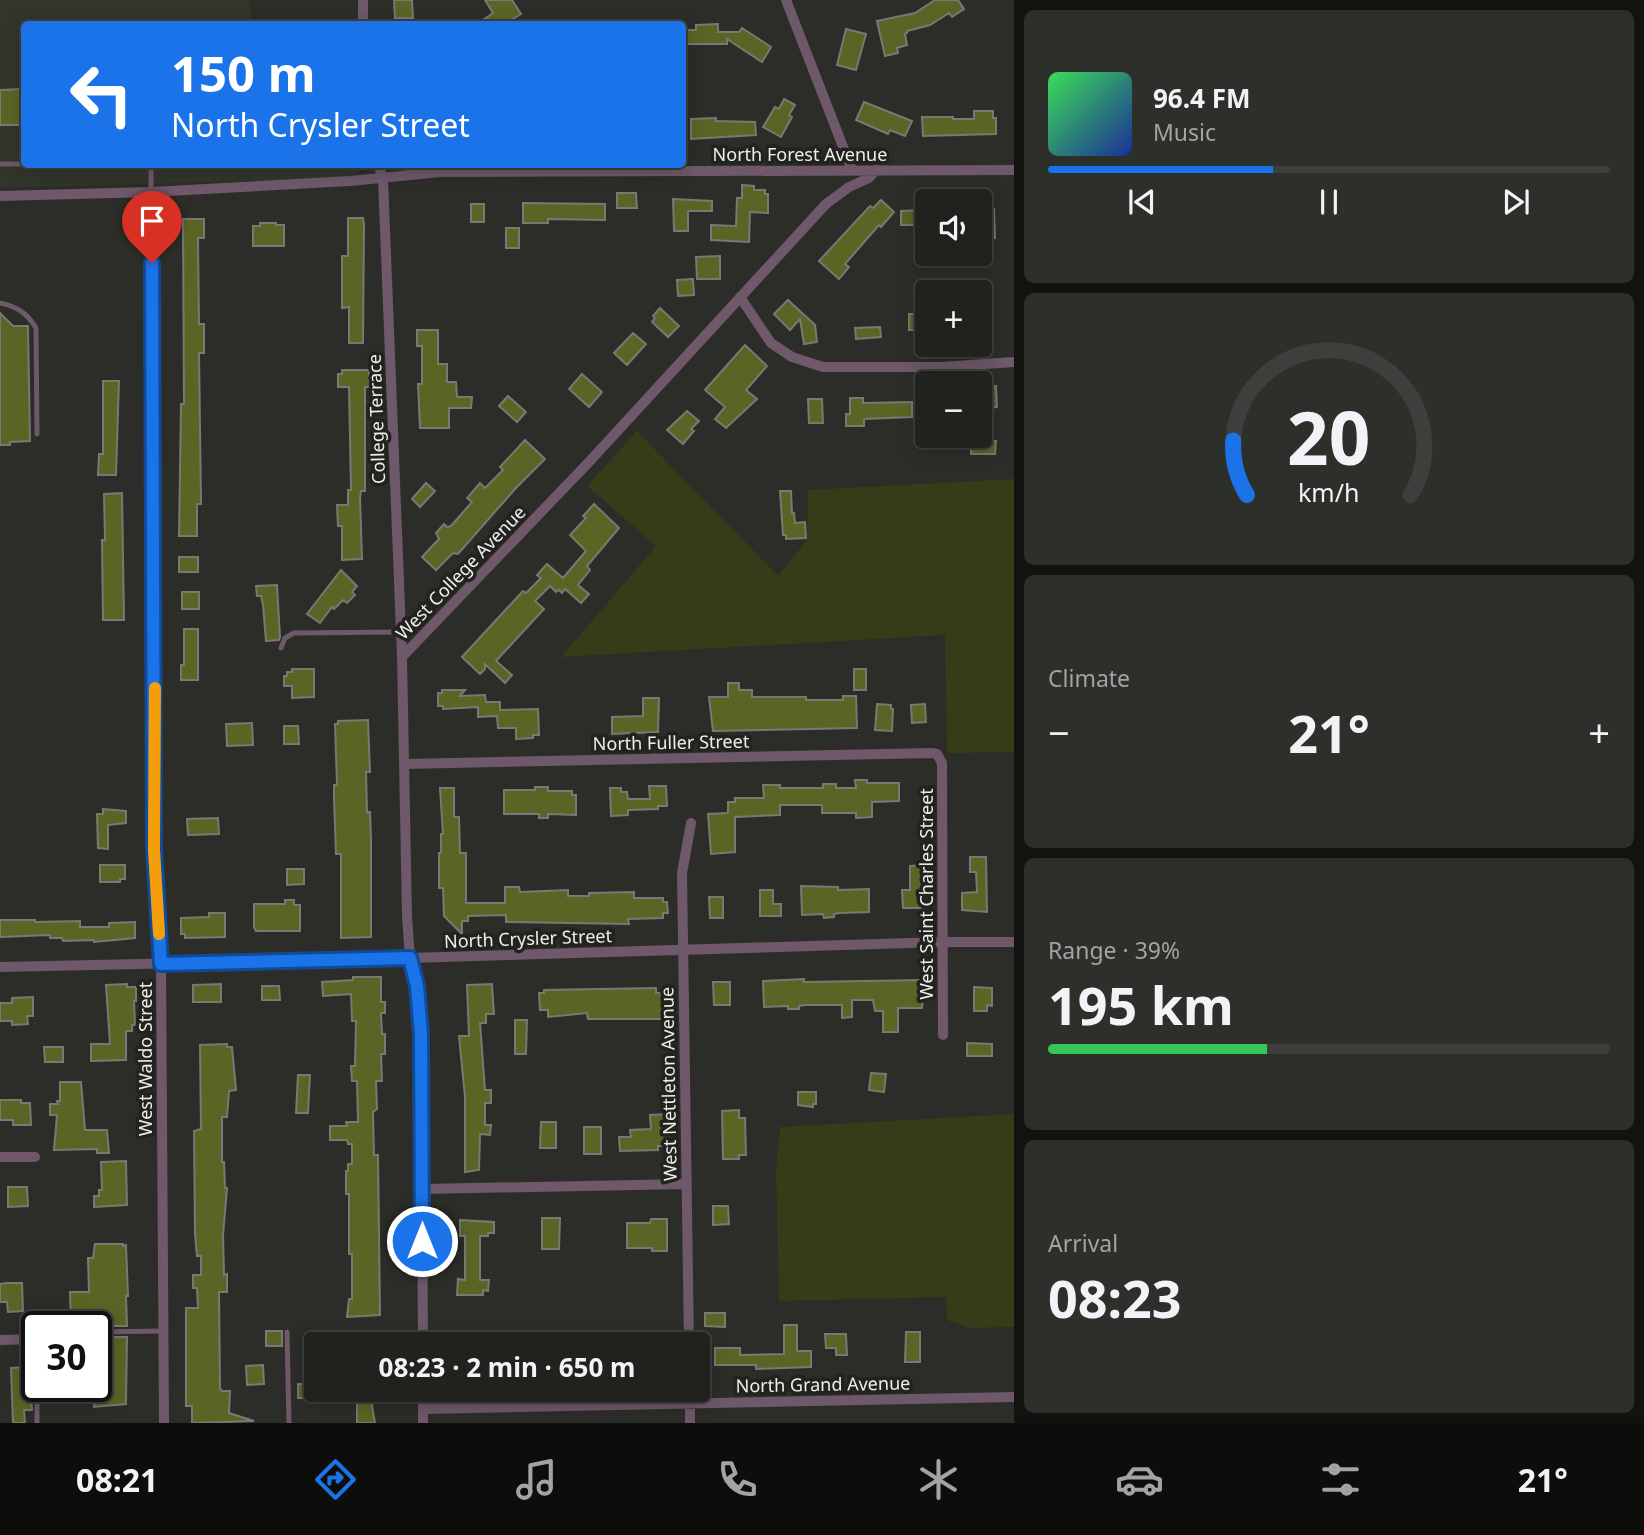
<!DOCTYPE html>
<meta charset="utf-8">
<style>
body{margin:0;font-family:"Noto Sans",sans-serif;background:#2d2f2b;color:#f1f3f6;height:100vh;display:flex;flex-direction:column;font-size:26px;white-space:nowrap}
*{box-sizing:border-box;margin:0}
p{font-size:23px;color:#a2a4a4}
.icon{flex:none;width:38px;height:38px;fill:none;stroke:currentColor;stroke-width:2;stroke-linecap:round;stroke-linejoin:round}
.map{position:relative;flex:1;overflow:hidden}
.details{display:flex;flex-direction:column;gap:10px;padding:10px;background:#121310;width:630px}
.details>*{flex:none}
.hud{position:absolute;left:21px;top:21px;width:665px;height:147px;border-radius:7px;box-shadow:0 4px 18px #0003,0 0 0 2px #3e3f3c;background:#1a73e8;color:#fff;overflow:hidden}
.fabs{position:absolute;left:915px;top:189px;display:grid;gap:14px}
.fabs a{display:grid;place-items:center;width:77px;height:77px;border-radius:7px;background:#21221e;box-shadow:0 4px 18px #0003,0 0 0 2px #3e3f3c;font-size:35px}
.speed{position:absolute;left:21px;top:1311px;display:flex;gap:14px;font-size:35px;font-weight:700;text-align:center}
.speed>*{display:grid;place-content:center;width:91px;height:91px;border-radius:50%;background:#21221e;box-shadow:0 4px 18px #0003,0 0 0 2px #3e3f3c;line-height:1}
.speed .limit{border:4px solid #111;border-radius:10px;background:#fff;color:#111}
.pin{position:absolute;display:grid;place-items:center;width:60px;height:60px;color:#fff;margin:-72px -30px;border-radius:50% 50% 50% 0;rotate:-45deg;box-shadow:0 0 7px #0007}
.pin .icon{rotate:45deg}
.me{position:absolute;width:77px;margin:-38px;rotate:0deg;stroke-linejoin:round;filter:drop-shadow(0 0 5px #0008)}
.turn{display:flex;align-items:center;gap:24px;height:147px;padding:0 35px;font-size:32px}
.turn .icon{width:91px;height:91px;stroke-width:2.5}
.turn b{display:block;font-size:49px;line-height:60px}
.big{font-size:52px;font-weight:700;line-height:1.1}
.details .card{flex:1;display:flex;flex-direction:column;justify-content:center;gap:10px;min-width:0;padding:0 24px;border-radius:10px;background:#2d2f2b}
.details .dial{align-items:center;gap:0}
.dial svg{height:182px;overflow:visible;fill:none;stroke:#3e3f3c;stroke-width:7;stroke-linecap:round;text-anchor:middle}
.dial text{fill:#f1f3f6;stroke:none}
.song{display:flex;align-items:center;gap:21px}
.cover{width:84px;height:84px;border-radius:10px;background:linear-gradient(135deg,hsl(130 70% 55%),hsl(230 70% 35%))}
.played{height:7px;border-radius:4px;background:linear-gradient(90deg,#1a73e8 40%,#3e3f3c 40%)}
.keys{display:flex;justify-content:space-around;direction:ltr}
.heat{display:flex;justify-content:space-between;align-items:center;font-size:38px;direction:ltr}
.charge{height:10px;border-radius:5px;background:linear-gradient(90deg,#34c759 39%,#3e3f3c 0)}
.trip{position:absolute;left:304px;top:1332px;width:406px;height:70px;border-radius:7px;background:#21221e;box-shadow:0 4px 18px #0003,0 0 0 2px #3e3f3c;font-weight:700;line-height:70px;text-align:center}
.tabs{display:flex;height:112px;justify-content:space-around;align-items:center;background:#0d0e0c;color:#a2a4a4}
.tabs .icon{width:49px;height:49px}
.tabs .active{color:#1a73e8}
.tabs b{font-size:32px;color:#f1f3f6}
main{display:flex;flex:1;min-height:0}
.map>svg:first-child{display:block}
.built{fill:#32352a}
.green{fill:#363c17}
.building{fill:#5a6425;stroke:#787973;stroke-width:2}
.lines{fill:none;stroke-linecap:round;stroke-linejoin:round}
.lane{stroke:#6e5869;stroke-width:5}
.street{stroke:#6e5869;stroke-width:10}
.route-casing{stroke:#114b97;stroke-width:18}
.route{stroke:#1a73e8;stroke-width:12}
.slow{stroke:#f59e0b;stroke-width:12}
.labels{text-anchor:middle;stroke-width:7;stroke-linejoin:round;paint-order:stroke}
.street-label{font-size:18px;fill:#ededea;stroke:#22231e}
</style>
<main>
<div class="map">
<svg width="1014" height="1423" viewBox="0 0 1014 1423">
<rect width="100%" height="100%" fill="#2c2d28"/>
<path class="built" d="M0 0H250L251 24H24V164L363 165V167L355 176 349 178 0 188Z"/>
<path class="green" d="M637 431 778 576 807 540 808 490 1014 479V752L947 753 945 635 561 657 656 546 587 486Z
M1014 1114V1327L970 1328 947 1320 946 1297 779 1301 776 1170 780 1127Z"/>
<path class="building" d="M394 0H412L413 18H395Z
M485 0H512L521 14 505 24H477L493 13Z
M935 0H958L964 9 952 17 949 13 930 25 907 31V33L905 34 907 45 897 48 898 53 885 56 877 21 915 13Z
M718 24V32H739L742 28 771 47 762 62 727 39V44H682V30H696V25Z
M846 29 866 34 856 70 837 65Z
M24 89V125H0V90Z
M784 99 795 105 789 115 792 117 781 137 763 127 775 107 779 109Z
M864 102 912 121 905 136 890 130 888 134 856 120Z
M974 111H993V118H996V134L923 136 922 117H953V119H974Z
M716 118V121L755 122 756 135 691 139V119Z
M742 185 754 186V190H765V194H768V213L750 212 749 242 711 240V225L736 226 737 198H742Z
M617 193H636L637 208H617Z
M673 199 712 201V211H688V231H674Z
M881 200 894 212 881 227 879 225 845 264 849 267 839 279 819 261 870 206 873 208Z
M523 203 605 204V220L548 219V223H523Z
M471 204H484V222H471Z
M980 209H994L995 238 980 239Z
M919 210V225H901V211Z
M348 218H363L364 224 363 343H349V307L342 308V256H348Z
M183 219H204V238H198L199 324H204V353H199L201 504H197V536H179L181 404H184Z
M260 223H276V225H284V246H253V226H260Z
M506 228H519V248H506Z
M720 256V279H697L696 257Z
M693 279 694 295 678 296 677 280Z
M788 300 815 325 817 342 804 344 800 319 790 330 774 314Z
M660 308 679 326 668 337 652 322 655 318 653 316Z
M0 313 13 326H28L30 441 10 442V445H0Z
M909 314H928V349H919L918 330H909Z
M880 327 881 337 856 339 855 328Z
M417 330H438V364H447V382H456L457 397H472L471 408H449V428H420L418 384H422V346H417Z
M633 333 646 344 627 365 614 353Z
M745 345 767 366 746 390 757 399 726 428 715 419 725 407 705 390Z
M342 370H369V387H365V491H361L360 498 362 559 342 560V526H338L337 505H348V490H351L349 387H338V374H342Z
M582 374 602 392 589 407 569 389Z
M103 381H119L116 475H98L99 454H103Z
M996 386 997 407 980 410V387Z
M508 396 526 412 517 422 499 406Z
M850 398H863V403L912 402V417L864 419V426H846V414H850Z
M808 399H822L823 423H809Z
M687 411 699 421 691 429 694 431 683 444 667 430Z
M525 440 545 459 515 489 458 554 453 553 436 570 422 557 439 539 436 533 444 524 447 527 451 526 472 502 467 498 480 483 485 488 503 470 500 467Z
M971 441H996L995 454H971Z
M426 483 435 491 420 507 412 499Z
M780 491H791L792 513H794L795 523 805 522 806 538 786 539V535H783Z
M122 493 124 620H103L102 540H105L104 494Z
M594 504 619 528 587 566 590 570 578 585 589 594 581 603 565 589 562 593 559 590 556 592 550 586 535 601 544 609 496 661 512 675 505 683 485 664V669L480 674 462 657 523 591 526 593 541 578 537 575 547 564 563 578 586 551 570 535 586 518 583 516Z
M179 557H198V572H179Z
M341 570 357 586 352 592 355 595 347 603 343 600 334 609 332 607 320 623 307 614Z
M277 585 280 637 279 640 266 641 263 605 261 596H257L256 586Z
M182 592H199V609H182Z
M184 629H198V680H181V665H184Z
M292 669H314V697L292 698V686H284V676H287V672H292Z
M854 669H866V690H854Z
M728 683H739V690H752V697H806V700H843V696H856L857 728 713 731 709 697H728Z
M442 690H465L460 696 485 695 486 702H500V710L538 709 539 735H533V738L516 739V728H498L497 716 478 717V707L443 709V706H438V693H442Z
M643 698H659L658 732 612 734V717L643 716Z
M877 704 891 705V709H893L892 731 875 730Z
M925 704 926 722 912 723 911 705Z
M368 720 370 772H366L367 812H370L371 839V937L341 938V854H336L334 798V785H337L335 724H338V721Z
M252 723 253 745 227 746 226 724Z
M284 726H298L299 744H284Z
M855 780H867V783H899V801L872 802V817L856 818V813H822V805H780V815L735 817V852L711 854 708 814 728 813V802H735V798H764L763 785H780V788H823V784H836V788H856Z
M649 786H666L667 806H658V809L628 810V815L611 816 610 788H621V792H627L628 799H650Z
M535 787H548V791H572V795H576V815L548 814V818H539V814H504V790H535Z
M440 788H454V817H459L460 853H466V903H505V887H519L520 892 568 890V896H589V893L634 892V898H663V902H667L668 913H663V918L628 919 629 924 506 922V915L468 916V921H462V934L444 916 443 888H439V853H441V834H443Z
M103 809 126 811V823L108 825V849L98 848 97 814H103Z
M218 818 219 834 188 835 187 819Z
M970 857H986L987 912 962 910V893L977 892 976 872H970Z
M100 865H125V879H120V882H100Z
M923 865 924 908H903L902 890H910V866Z
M287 869H304V884L287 885Z
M801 886 838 887V890L869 889V912L839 913 834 914V917L824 918 823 914 802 915Z
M760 890H773V904H781V916H760Z
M709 897H723V918H710Z
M285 900H294V905H300V931H256L254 927V904H285Z
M209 913H225V937L185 938V934H181V918L209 917Z
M0 920H35V922L80 921V927H109V923L135 922V938L94 942V940L63 941 62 938H50V935L0 937Z
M353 977H381V1002H385V1013H381L382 1034H385V1054H381L382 1081H376L377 1109 373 1112 374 1155H378L380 1315 347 1317 349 1299H352V1254H349V1194H346V1171H348V1164H352V1144H348L347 1140H330V1126H347L346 1122H358L357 1081H352L351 1066H355L356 1021H352L351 994 323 996 322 982 353 980Z
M804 979V982L924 980 922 1008H898V1032H883V1011H875L873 1000H852V1017L842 1018V1005H805L799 1006V1009H788V1006L764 1007 763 981Z
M713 982H730V1005H714Z
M127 984V987H136V1001H134L135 1025H132V1031H126V1060L91 1061V1044H110L106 985Z
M221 984V1002H193V985Z
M492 984 494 1014H486V1023H480L485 1090H491V1103H485V1125H491L490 1135 480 1134 479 1170 465 1172V1097L459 1036H469L467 985Z
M262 986H279L280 1000H262Z
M974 987 992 988V1006L987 1005V1011H974Z
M656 988V993H662V1019H588L587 1013 548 1017V1010H540L539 993H544V990Z
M33 997V1016H27L28 1024 12 1025V1021H0V1003H12V998Z
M515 1020H527L526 1054H515Z
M967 1043 992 1044V1056H967Z
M227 1044V1047H232L236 1090 229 1091 227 1117H222V1162H224L225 1188H227L223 1236 224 1275 227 1274V1292H219L220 1388 222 1391H230L229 1413 254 1421 192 1423V1406H186V1308H198L197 1288H193V1275H201V1256H197L195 1234 194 1131 201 1129 200 1045Z
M44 1047H63V1062H45Z
M871 1073 886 1074 884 1092 869 1090Z
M298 1075H310L308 1113H296Z
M60 1082H81L85 1130H107L109 1153H97V1149L54 1150 57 1115H50V1104H58L57 1101H60Z
M798 1092H816V1104H813V1107L798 1105Z
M0 1100H21V1103H30L31 1125H13V1120H0Z
M739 1110V1118H745L746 1155H739V1159H723L722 1111Z
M668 1114 669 1146H658V1150L620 1151 619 1137H631L630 1130 651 1129 650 1115Z
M541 1122H556V1148H540Z
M584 1127H601V1154H584Z
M126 1161 127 1205 94 1207V1196H99V1190H102L101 1162Z
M8 1187H27L28 1206 8 1207Z
M713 1206H728L729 1224 713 1225Z
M542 1218H560L559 1249H542Z
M651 1219H667V1251H652V1248H627V1223H650Z
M460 1220 494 1222V1233H488V1236H480V1280H489L488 1291 483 1290V1295H457L458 1279 465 1280V1236H460Z
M95 1244H123V1246L126 1245 128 1296H126L127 1326H71L70 1292H89L88 1258H93Z
M7 1283H22L23 1311 8 1312 7 1302H0V1284Z
M705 1313H725V1327L705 1326Z
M784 1325H797V1351H811V1367L756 1369V1365H715V1348H740V1355L784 1354Z
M266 1331H282V1346H266Z
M906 1332H920V1362H905Z
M825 1334H846L847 1355H836V1348H826Z
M98 1337H127L126 1404 94 1407Z
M263 1365 264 1384 247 1385 246 1366Z
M24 1367 25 1371H29L32 1410H24L25 1423H13L11 1368Z
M298 1384H317V1398H298Z
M371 1400 375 1423H357V1401Z"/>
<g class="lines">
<path class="lane" d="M0 164H24
M147 164 151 167V192
M0 303C18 307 27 313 36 328L37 434
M281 648 285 638 294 633 401 632
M96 1332 163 1331
M287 1332 289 1423
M37 1423V1386"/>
<path class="street" d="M786 0 852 170
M363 24V0
M378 164 383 179 402 657
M151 192 155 566 154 850 161 964 164 1423
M0 196 151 192 350 181 440 172 1014 170
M740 297 771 343 792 357 823 367H941L1014 362
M405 764 932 753 937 754 942 763 943 1035
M0 967 410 958 943 942H1014
M0 1157H35
M422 1189 687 1184
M0 1340 37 1339
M423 1344 421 1034 417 986 410 958 407 916 402 657 589 462 826 204 849 187 869 178 876 170
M689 1344 682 873 691 823
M423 1390V1423
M690 1390V1423
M423 1409 1014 1397"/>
</g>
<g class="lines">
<g class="route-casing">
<path id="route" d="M152 263 154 850 161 964 410 958 417 986 421 1034 422 1241"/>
</g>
<use href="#route" class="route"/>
<path class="slow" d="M155 688 154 850 159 934"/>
</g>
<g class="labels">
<g class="street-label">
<text x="800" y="161">North Forest Avenue</text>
<text transform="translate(377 419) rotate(-92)" y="6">College Terrace</text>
<text transform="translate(461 573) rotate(-46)" y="6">West College Avenue</text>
<text transform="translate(671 743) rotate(-1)" y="6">North Fuller Street</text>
<text transform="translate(927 894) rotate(-90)" y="6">West Saint Charles Street</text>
<text transform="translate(528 939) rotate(-2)" y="6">North Crysler Street</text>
<text transform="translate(146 1059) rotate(-90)" y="6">West Waldo Street</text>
<text transform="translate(669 1084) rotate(-91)" y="6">West Nettleton Avenue</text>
<text transform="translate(823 1385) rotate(-1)" y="6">North Grand Avenue</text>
</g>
</g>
</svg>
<div class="fabs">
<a><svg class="icon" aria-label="sound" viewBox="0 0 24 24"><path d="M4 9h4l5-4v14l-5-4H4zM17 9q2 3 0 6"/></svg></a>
<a>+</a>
<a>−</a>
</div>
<div class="speed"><div class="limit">30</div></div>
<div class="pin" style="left:152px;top:263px;background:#d93025"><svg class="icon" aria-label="arrive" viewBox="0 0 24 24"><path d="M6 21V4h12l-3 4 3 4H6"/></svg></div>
<svg class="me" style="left:422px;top:1241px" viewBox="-20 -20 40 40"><circle r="17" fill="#1a73e8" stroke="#fff" stroke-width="3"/><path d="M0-11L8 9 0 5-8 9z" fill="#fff"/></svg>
<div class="trip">08:23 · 2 min · 650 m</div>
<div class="hud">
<div class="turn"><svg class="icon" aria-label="left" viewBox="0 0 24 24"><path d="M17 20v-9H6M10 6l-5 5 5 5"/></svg><div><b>150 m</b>North Crysler Street</div></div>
</div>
</div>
<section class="details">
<div class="card">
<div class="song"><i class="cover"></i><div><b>96.4 FM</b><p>Music</p></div></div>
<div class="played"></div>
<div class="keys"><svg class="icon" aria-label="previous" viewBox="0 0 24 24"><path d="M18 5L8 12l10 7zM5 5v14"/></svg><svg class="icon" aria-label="pause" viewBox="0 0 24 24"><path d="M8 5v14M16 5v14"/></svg><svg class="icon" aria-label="next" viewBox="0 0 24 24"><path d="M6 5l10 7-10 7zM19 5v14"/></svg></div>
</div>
<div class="card dial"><svg viewBox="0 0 100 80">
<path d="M14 69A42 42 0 1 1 86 69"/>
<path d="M14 69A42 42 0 0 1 8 45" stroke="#1a73e8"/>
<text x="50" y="56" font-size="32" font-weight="700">20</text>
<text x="50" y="72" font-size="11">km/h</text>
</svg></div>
<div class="card"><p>Climate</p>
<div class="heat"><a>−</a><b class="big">21°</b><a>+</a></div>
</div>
<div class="card"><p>Range · 39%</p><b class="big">195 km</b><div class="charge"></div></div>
<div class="card"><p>Arrival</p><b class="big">08:23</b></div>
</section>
</main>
<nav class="tabs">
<b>08:21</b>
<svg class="icon active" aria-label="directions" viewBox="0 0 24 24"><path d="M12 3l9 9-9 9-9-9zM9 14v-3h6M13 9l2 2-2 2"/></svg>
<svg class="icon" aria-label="music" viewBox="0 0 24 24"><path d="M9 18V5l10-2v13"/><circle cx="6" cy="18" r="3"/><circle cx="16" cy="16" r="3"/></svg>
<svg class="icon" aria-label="phone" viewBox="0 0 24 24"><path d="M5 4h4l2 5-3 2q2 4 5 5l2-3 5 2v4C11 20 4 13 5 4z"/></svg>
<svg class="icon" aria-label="climate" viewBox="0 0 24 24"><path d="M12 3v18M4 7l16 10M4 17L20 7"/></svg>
<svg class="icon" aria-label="car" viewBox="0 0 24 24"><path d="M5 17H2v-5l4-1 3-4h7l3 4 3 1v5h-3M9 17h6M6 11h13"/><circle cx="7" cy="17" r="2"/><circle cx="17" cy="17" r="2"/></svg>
<svg class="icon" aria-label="filters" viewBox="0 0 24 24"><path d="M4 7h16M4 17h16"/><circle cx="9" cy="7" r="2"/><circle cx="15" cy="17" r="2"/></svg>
<b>21°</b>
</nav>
